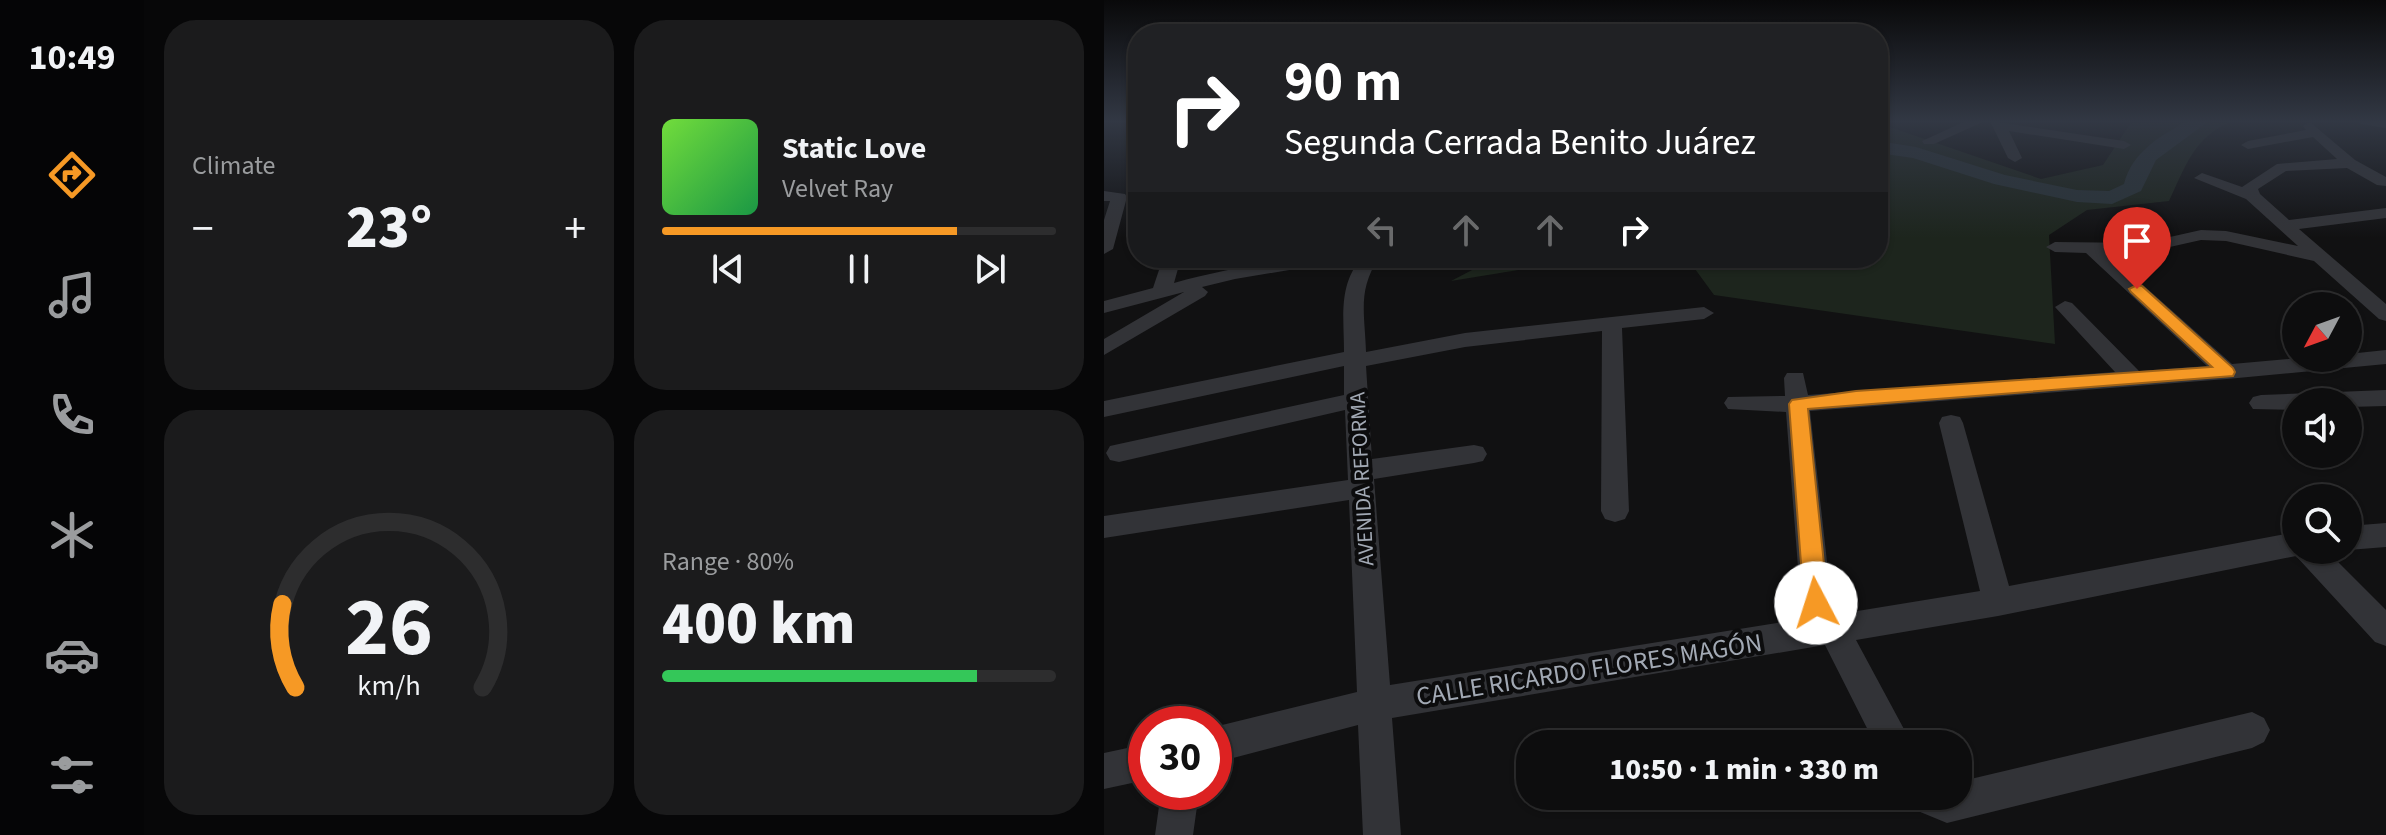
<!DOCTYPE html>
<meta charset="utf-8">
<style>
body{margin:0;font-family:"Source Sans 3",sans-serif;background:#1b1b1c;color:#f1f3f6;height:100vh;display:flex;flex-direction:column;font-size:30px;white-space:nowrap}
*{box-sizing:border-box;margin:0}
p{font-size:26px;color:#9a9c9e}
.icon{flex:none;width:44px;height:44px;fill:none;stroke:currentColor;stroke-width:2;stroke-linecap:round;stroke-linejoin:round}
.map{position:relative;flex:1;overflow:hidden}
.side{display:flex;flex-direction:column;gap:20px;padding:20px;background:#070708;width:960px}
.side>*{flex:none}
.banner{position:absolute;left:24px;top:24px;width:760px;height:244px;border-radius:32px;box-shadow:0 2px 6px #0004,0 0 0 2px #2d2d2e;background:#202124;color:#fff;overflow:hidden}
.needle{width:52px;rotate:229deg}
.fabs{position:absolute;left:1178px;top:292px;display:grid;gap:16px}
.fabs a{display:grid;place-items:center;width:80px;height:80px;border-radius:50%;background:#0d0d0e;box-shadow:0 2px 6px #0004,0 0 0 2px #2d2d2e;font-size:40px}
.speed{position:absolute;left:24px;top:706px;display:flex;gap:16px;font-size:40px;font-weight:700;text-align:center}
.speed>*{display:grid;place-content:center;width:104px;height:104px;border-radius:50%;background:#0d0d0e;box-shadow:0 2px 6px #0004,0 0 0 2px #2d2d2e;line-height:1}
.speed .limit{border:12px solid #d22;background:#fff;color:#111}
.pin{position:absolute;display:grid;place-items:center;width:68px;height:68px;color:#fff;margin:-82px -34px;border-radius:50% 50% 50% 0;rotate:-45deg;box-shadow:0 0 8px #0007}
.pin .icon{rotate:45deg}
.me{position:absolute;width:88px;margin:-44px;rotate:355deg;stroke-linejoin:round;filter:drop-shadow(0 0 6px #0008)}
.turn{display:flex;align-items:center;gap:28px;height:168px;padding:0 24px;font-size:36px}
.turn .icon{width:104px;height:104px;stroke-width:2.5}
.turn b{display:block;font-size:56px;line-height:68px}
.lanes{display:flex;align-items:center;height:76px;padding:0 24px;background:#0003;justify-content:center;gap:40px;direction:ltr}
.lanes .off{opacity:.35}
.big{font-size:60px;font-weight:800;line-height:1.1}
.side .tile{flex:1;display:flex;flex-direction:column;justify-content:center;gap:12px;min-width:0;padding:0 28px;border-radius:32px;background:#1b1b1c}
.side .dial{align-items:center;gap:0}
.dial svg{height:208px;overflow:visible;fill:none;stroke:#2d2d2e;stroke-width:7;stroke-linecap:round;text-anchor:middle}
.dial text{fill:#f1f3f6;stroke:none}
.song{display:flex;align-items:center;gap:24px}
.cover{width:96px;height:96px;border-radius:12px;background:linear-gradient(135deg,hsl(100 70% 55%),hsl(140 70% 35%))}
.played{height:8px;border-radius:4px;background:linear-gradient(90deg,#f69925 75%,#2d2d2e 75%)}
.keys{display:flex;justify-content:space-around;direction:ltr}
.heat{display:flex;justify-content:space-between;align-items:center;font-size:44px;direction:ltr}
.charge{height:12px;border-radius:6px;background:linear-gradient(90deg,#34c759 80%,#2d2d2e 0)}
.side .tiles{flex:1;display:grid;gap:20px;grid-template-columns:repeat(2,1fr)}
.trip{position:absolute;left:412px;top:730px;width:456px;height:80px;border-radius:32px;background:#0d0d0e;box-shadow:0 2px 6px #0004,0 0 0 2px #2d2d2e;font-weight:800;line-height:80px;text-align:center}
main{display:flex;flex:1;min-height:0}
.tab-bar{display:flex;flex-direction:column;width:144px;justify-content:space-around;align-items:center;background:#050506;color:#9a9c9e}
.tab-bar .icon{width:56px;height:56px}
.tab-bar .current{color:#f69925}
.tab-bar b{font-size:36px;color:#f1f3f6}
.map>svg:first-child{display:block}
.green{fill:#1d251d}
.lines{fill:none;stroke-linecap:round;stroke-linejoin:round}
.river{fill:#293338;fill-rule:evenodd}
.minor{fill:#323337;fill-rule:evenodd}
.route{fill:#f69925;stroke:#a06318;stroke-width:2}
.labels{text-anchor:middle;stroke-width:8;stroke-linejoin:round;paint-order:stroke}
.street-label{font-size:22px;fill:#a2a9b4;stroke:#0c0c0d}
.near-street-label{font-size:26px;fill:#a2a9b4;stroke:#0c0c0d}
</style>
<main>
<nav class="tab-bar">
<b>10:49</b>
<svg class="icon current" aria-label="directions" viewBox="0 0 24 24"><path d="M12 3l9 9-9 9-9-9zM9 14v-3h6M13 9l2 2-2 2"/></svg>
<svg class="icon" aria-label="music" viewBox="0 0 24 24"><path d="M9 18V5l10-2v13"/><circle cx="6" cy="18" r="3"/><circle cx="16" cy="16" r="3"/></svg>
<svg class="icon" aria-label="phone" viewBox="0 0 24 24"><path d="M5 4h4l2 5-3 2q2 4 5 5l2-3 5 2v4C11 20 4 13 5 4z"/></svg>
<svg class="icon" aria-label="climate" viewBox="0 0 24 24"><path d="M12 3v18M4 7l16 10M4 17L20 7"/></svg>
<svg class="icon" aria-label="car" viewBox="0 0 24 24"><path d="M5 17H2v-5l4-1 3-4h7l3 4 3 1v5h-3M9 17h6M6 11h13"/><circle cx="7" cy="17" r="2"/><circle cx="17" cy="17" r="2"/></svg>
<svg class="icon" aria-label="filters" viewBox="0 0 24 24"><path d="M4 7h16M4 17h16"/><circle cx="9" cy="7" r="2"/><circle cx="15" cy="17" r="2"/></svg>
</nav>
<section class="side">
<div class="tiles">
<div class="tile"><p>Climate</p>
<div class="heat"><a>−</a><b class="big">23°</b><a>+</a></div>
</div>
<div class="tile">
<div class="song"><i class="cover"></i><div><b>Static Love</b><p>Velvet Ray</p></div></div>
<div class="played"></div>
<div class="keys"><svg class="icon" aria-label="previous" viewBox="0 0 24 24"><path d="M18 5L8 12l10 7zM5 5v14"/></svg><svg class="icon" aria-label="pause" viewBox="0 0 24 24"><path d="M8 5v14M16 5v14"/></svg><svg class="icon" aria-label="next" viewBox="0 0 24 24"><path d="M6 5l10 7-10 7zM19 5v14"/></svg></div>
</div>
<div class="tile dial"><svg viewBox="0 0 100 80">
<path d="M14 69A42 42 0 1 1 86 69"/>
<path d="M14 69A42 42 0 0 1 9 37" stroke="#f69925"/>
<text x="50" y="56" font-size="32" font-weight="700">26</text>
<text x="50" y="72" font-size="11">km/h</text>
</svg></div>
<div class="tile"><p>Range · 80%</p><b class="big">400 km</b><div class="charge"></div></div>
</div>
</section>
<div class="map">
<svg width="1282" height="835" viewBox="0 0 1282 835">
<rect width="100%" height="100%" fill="#111112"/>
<path class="green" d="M1028 121H1129C1091 135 1081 167 1065 201L983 210 945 235 951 344 610 295 583 258H774V123L937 179 999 165Z
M391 258H487L347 281Z"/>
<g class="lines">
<path class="river" d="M1083 121H1105L1052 160 1037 191 1008 204 973 202 890 184 809 158 774 153V141L812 147 901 175 973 190 1005 191 1020 184C1028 152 1056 136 1083 121Z"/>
<path class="minor" d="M862 121H881L830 144H820L818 141Z
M886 121 1020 141 1027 145 1020 149 905 131 918 158 911 162 904 158Z
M1255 121H1282V128L1257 124Z
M1206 122 1251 160 1282 177V186L1273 185 1243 168 1182 171 1154 189 1156 194 1185 220 1282 208V218L1195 229 1282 304V321L1275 319 1210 261 1122 241 1097 240 1039 253H1003L1128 364 1196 358H1244V354L1282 350V364L1123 379 706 411 729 615 876 591 835 423 838 417 847 415 856 417 859 423 905 586 1192 532V550H1222L1282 610V646L1271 642 1192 556 894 616 752 640 808 744H771L721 645 288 718 297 835H259L254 725 110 763V727L253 692 245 500 0 538V516L244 480 241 410 15 462 6 460 2 453 6 446 15 444 240 395V366L0 417V401L240 352C240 317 234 287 257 258H275C253 290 261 315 262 352L361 333 600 307 610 313 600 319 518 328 525 511 521 519 511 522 501 519 497 511 498 331 361 347 262 366 268 459 370 445 379 447 383 454 379 461 370 463 270 479 286 685 698 619 682 412 624 409 620 403 624 397 681 396 680 378 683 373H699L704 395 1011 372 951 307 961 301 968 303 1035 371 1103 366 982 253 951 252 942 247 951 242 1039 243 1097 230 1122 231 1194 246 1142 199 1090 178 1098 173 1138 187 1173 164 1233 159 1209 137 1144 149 1137 145 1144 141 1202 130 1199 126Z
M0 191 21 194 23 197 9 249 0 254V220L6 201H0Z
M59 258H77L70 283C126 268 179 258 236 258L227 263 131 279 98 287 104 292 101 296 0 355V339L80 292 0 313V301L49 288Z
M1282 390V406L1244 407V402H1192V410L1149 409 1145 403 1149 397 1157 395Z
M1282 523V547L1244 550V526Z
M1148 712 1160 718 1166 730 1160 742 1148 748 843 823 809 809 803 796H854V782Z
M42 744V780L0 789V753Z
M57 792H95L89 835H51Z"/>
</g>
<linearGradient id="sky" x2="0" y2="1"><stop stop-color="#09090a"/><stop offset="0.51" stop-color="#323844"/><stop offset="1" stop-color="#323844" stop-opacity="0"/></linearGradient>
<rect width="1282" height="238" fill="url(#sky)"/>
<path class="route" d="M1033 285 1038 286 1129 368 1131 372 1129 376 704 409 724 603 720 610 712 613 704 610 700 603 685 404 688 400 752 391 1108 367 1027 292 1025 289Z"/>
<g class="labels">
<g class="street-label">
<text transform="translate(257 479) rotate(-93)" y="8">AVENIDA REFORMA</text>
</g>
<g class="near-street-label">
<text transform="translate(485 669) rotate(-9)" y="9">CALLE RICARDO FLORES MAGÓN</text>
</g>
</g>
</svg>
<div class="fabs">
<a><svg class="needle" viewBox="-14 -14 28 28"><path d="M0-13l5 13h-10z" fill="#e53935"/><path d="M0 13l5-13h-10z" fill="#9a9c9e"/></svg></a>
<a><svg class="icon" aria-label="sound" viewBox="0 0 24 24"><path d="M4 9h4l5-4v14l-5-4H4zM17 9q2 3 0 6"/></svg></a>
<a><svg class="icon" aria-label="search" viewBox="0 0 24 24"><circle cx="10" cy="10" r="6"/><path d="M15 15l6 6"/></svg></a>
</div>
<div class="speed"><div class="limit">30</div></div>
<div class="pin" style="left:1033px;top:289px;background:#d93025"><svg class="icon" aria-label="arrive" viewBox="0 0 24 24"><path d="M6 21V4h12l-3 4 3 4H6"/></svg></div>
<svg class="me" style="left:712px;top:603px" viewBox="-20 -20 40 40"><circle r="19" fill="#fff"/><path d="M0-13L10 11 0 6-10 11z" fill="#f69925"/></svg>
<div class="trip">10:50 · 1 min · 330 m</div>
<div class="banner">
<div class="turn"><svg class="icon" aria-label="right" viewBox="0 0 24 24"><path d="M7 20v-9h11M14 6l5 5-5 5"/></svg><div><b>90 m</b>Segunda Cerrada Benito Juárez</div></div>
<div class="lanes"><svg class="icon off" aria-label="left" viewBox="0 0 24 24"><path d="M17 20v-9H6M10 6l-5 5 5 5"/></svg><svg class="icon off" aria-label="ahead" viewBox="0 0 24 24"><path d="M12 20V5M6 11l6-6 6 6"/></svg><svg class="icon off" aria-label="ahead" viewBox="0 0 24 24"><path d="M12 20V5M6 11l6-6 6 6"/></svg><svg class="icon" aria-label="right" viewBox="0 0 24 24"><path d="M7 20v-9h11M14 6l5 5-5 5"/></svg></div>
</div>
</div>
</main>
